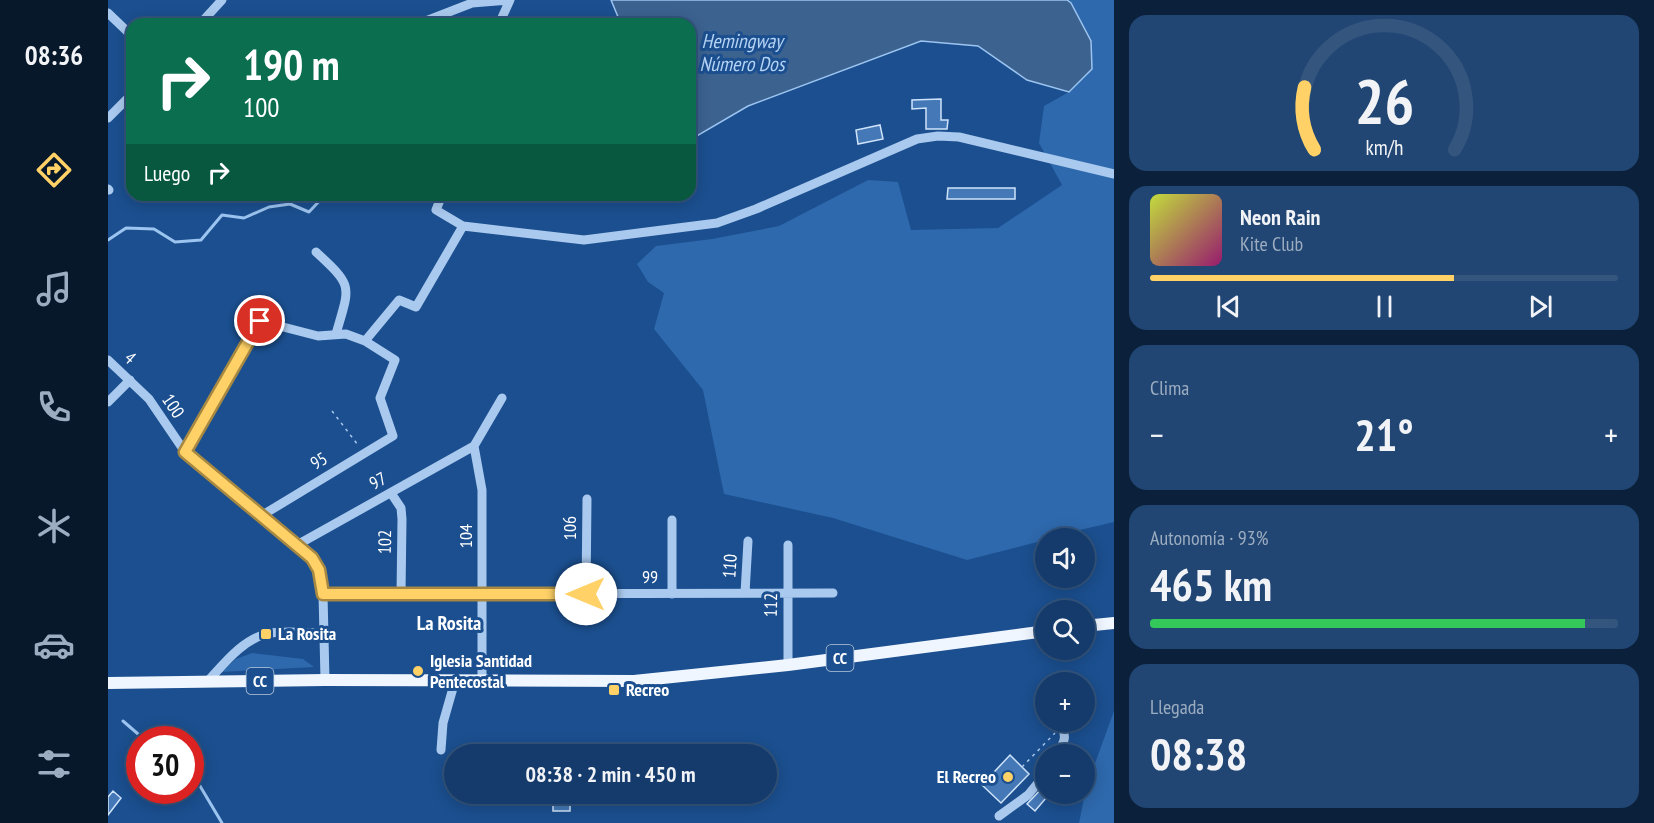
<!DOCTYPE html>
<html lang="es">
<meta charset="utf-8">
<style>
body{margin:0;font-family:"PT Sans Narrow",sans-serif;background:#214673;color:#f1f3f6;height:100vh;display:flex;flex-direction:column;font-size:22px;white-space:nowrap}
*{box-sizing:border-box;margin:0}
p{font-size:20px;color:#9dadc1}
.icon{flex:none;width:33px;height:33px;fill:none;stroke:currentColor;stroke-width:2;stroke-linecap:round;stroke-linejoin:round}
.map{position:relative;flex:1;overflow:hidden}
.sheet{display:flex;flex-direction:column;gap:15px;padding:15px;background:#0b203b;width:540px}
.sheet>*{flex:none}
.hud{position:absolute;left:18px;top:18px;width:570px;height:183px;border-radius:18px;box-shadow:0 3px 15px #0003,0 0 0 2px #33557e;background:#0b6e4f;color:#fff;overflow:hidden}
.fabs{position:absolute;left:927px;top:528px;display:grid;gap:12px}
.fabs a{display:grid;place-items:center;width:60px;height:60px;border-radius:50%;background:#143b6b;box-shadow:0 3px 15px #0003,0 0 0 2px #33557e;font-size:30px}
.speed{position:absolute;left:18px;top:726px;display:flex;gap:12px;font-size:30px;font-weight:700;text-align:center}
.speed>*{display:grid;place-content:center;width:78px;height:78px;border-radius:50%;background:#143b6b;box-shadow:0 3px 15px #0003,0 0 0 2px #33557e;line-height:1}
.speed .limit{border:9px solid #d22;background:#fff;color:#111}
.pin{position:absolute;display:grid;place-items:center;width:51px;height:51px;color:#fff;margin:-26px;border:3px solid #fff;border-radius:50%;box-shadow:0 2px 6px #0007}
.me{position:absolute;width:66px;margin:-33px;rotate:270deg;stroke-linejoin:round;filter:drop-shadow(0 0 4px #0008)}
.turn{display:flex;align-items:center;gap:21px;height:126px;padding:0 18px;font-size:27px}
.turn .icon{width:78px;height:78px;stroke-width:2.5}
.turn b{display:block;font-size:42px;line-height:51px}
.then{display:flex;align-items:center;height:57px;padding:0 18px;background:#0003;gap:12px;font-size:22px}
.big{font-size:45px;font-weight:700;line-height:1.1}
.sheet .card{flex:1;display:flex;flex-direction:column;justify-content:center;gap:9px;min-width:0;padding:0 21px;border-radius:18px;background:#214673}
.sheet .dial{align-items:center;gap:0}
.dial svg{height:156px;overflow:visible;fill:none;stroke:#33557e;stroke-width:7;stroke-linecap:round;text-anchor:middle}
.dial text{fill:#f1f3f6;stroke:none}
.song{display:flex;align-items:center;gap:18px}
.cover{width:72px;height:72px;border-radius:9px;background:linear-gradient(135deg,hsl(70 70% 55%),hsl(320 70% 35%))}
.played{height:6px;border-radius:3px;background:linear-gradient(90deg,#ffd166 65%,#33557e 65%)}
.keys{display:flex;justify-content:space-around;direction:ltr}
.heat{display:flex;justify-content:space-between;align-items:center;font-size:33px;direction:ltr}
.charge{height:9px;border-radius:4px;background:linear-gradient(90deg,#34c759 93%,#33557e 0)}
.trip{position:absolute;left:336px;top:744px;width:333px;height:60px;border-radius:30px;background:#143b6b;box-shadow:0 3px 15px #0003,0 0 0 2px #33557e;font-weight:700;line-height:60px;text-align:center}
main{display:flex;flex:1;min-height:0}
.menu{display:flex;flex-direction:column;width:108px;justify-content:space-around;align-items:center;background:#08182b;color:#9dadc1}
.menu .icon{width:42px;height:42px}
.menu .selected{color:#ffd166}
.menu b{font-size:27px;color:#f1f3f6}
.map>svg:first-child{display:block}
.green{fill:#2e69ad}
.water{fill:#3c6290;stroke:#9cc4f0;stroke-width:1.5}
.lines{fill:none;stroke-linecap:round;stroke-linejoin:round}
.stream{stroke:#9cc4f0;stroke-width:3}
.building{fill:#4478b7;stroke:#cfe3fa;stroke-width:1.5}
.path{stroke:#a9c9ee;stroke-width:1.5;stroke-dasharray:3 4.5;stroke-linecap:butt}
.minor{stroke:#a9c9ee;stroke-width:9}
.major{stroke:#f0f6ff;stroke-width:12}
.route-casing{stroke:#a68842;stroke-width:15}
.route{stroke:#ffd166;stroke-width:10}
.poi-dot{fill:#ffd166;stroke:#1b4f8f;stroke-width:2}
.labels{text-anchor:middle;stroke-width:6;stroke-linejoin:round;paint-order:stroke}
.shield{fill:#1b4f8f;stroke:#bbcadd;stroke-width:1.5}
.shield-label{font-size:16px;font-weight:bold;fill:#fff}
.street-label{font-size:18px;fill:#fff;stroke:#1b4f8f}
.poi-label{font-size:18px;font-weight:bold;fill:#fff;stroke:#1b4f8f;text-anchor:start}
.water-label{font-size:20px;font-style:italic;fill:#b5d3f5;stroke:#1b4f8f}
.neighbourhood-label{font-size:20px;font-weight:bold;fill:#fff;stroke:#1b4f8f}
</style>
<main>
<nav class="menu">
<b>08:36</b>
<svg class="icon selected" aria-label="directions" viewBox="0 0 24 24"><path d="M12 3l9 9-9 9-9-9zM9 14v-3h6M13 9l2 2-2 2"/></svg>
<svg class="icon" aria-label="music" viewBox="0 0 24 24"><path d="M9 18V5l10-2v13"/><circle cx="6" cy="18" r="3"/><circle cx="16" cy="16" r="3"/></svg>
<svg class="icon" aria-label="phone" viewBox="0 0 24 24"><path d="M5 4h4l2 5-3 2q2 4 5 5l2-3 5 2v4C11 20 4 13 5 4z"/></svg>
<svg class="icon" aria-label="climate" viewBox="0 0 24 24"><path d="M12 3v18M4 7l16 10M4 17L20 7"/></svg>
<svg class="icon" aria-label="car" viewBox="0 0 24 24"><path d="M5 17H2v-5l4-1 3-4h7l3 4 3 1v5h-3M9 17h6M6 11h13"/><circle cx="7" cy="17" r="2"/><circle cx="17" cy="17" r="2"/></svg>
<svg class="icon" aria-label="filters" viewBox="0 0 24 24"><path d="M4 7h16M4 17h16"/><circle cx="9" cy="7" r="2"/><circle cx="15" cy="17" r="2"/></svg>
</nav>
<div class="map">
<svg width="1006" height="823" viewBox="0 0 1006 823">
<rect width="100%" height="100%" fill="#1b4f8f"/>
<path class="green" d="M961 0H1006V522L938 538 937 540 859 560 725 518 616 494 595 390 546 329 556 293 540 282 529 264 548 246 604 239 671 226 760 180 790 182 803 230 890 228 954 185 931 143 936 106 961 92 983 41Z
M144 653 195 659 206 667 113 672 128 659Z
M1006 711V823H971L978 788Z"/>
<path class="water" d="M503 0H959L963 3 983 41 984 69 961 92 919 80 870 46 813 41 640 106 582 140V24H513Z"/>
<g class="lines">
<path class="stream" d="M0 240 18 228 46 229 67 242 93 240 114 215 136 218 161 207 182 204 201 212 217 195
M15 721 37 740
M82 778 92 786 114 823"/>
</g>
<path class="building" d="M833 99V120H840L839 129H818V108L804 109V100Z
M772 125 775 139 750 144 748 130Z
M840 188H907V199H839Z
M902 755 921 774 893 803 874 785Z
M938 784V798L927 811 919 804Z
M5 791 13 798 0 815V797Z
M445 794H462V811H445Z"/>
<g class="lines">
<path class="path" d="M224 411 250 445
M914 767 947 733"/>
<path class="minor" d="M0 13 24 36
M92 24 114 0
M310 24 364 3 401 0
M391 24 402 0
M0 118 24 94
M0 189 1 190
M334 195 328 210 355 226 476 240 609 223 648 209 809 139 830 136 851 137 1006 174
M208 252C246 287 242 285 228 334
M257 341 291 300 308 307 355 226
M0 360 41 399 77 452 204 558 211 570 215 594 217 680
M0 402 22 380
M77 452 152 321 210 336 238 334 257 341 287 360 272 398 285 436 153 516
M283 493 293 508 294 519 293 594
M564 520V594
M189 545 366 446
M637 593 640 541
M215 594 725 593
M478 594 479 499
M680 665V545
M374 681V490L366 446 394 398
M99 682C116 664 133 641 158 634 173 630 198 633 214 633
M947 722 952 724C960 737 956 742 949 754
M333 750 335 723 347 681
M891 816 920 795 938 773"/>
<path class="major" d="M976 626 1006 623
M0 683 217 680 526 681 680 665 938 631"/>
</g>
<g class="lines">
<g class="route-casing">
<path id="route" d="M152 321 77 452 204 558 211 570 215 594H478"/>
</g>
<use href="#route" class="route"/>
</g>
<g class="poi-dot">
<rect x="152" y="628" width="12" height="12" rx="3"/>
<circle cx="310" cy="671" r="6"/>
<rect x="500" y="684" width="12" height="12" rx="3"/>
<circle cx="900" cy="777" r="6"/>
</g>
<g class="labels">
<g class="shield">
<rect x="718.5" y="645" width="27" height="26" rx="4.5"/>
<rect x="138.5" y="668" width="27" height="26" rx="4.5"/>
</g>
<g class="shield-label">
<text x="732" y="664">CC</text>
<text x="152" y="687">CC</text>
</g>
<g class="street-label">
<text transform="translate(22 358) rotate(42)" y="6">4</text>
<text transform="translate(65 406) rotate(56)" y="6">100</text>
<text transform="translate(211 461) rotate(-31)" y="6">95</text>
<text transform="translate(270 481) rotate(-29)" y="6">97</text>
<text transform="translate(462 528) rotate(-90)" y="6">106</text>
<text transform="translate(358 536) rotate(-90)" y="6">104</text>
<text transform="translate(277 542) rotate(-89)" y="6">102</text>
<text transform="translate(622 566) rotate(-86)" y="6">110</text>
<text x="542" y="583">99</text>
<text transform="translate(663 605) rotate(-89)" y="6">112</text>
</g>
<g class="poi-label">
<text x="170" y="640">La Rosita</text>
<text x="322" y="667">Iglesia Santidad<tspan x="322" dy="21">Pentecostal</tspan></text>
<text x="518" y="696">Recreo</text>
<text x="888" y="783" text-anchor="end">El Recreo</text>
</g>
<g class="water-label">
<text x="634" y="48">Hemingway<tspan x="634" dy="23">Número Dos</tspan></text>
</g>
<g class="neighbourhood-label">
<text x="341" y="630">La Rosita</text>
</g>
</g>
</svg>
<div class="fabs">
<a><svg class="icon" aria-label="sound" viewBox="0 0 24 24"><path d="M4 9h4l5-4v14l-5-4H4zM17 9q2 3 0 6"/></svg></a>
<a><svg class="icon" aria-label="search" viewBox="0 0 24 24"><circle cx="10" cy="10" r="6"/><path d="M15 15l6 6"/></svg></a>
<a>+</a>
<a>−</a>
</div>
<div class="speed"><div class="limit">30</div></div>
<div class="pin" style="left:152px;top:321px;background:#d93025"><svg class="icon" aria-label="arrive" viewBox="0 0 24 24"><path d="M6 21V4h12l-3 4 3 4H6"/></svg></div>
<svg class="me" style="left:478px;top:594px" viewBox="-20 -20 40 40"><circle r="19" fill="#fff"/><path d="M0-13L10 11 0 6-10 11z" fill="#ffd166"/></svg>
<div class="trip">08:38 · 2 min · 450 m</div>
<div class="hud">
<div class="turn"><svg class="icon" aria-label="right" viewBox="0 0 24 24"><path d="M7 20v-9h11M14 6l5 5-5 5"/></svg><div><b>190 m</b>100</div></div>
<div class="then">Luego<svg class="icon" aria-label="right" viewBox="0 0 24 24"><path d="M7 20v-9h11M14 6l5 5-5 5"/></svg></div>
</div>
</div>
<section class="sheet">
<div class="card dial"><svg viewBox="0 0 100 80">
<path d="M14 69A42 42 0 1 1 86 69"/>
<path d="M14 69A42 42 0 0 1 9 37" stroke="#ffd166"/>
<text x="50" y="56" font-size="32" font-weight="700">26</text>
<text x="50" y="72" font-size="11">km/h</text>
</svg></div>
<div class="card">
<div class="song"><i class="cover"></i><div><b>Neon Rain</b><p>Kite Club</p></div></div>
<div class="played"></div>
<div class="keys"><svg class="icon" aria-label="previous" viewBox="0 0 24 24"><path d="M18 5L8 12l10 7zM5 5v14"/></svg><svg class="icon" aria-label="pause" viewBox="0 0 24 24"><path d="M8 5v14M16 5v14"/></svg><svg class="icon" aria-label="next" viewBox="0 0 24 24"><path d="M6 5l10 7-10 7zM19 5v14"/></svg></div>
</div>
<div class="card"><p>Clima</p>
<div class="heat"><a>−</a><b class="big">21°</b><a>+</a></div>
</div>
<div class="card"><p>Autonomía · 93%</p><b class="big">465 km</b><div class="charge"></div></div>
<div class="card"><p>Llegada</p><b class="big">08:38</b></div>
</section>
</main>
